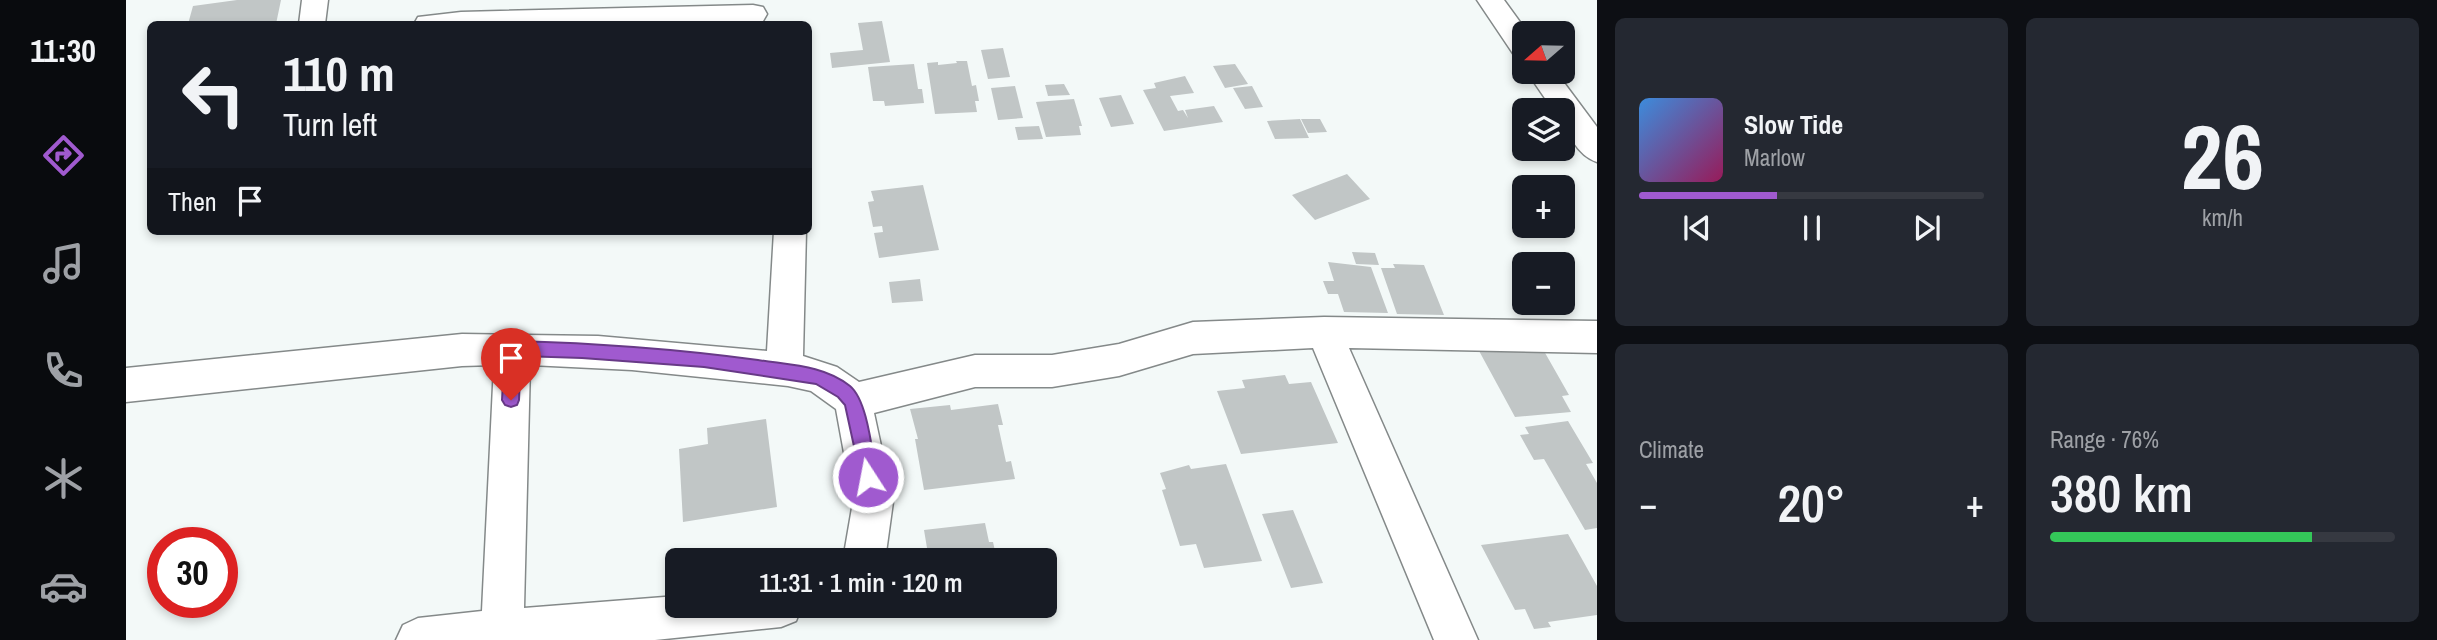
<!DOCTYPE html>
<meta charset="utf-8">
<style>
body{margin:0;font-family:"Archivo Narrow",sans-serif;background:#242831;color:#f1f3f6;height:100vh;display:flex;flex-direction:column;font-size:26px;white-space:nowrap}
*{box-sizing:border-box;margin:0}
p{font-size:23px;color:#9ea1a6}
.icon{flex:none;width:38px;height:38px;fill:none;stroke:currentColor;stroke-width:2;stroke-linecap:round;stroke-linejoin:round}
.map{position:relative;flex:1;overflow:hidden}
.side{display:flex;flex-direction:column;gap:18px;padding:18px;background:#0d0f14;width:840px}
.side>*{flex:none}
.guide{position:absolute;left:21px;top:21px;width:665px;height:214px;border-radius:10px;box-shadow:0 4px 10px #0003;background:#171b24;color:#f1f3f6;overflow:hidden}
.needle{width:46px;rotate:250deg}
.tools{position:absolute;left:1386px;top:21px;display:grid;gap:14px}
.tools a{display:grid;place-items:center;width:63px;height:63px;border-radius:10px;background:#171b24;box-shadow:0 4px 10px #0003;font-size:35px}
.speed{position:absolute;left:21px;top:527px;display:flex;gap:14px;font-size:35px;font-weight:700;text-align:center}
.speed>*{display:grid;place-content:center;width:91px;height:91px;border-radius:50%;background:#171b24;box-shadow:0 4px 10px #0003;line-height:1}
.speed .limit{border:10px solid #d22;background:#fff;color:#111}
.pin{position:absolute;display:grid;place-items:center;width:60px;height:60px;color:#fff;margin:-72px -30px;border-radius:50% 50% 50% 0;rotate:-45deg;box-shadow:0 0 7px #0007}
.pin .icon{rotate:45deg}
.me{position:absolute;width:77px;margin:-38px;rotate:349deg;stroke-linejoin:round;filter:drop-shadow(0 0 5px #0008)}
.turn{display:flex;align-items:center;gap:24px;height:147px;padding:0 21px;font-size:32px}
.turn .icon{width:91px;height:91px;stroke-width:2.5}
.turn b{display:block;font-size:49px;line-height:60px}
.then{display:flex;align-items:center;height:66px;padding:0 21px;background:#0003;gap:14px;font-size:26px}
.big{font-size:52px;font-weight:600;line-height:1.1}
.side .card{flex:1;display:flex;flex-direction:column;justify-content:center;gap:10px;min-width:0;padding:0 24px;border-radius:10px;background:#242831}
.side .dial{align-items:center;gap:0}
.dial b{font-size:91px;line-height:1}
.song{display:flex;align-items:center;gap:21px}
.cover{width:84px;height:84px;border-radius:10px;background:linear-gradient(135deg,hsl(210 70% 55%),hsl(330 70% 35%))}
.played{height:7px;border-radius:4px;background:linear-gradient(90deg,#a05acf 40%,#363941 40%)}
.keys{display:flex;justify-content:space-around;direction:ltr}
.heat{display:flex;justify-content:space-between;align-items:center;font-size:38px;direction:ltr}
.charge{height:10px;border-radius:5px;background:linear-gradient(90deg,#34c759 76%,#363941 0)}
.side .tiles{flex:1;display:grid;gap:18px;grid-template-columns:repeat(2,1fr)}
.trip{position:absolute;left:539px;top:548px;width:392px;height:70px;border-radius:10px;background:#171b24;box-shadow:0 4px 10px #0003;font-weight:600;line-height:70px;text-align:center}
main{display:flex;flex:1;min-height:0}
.tabs{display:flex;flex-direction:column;width:126px;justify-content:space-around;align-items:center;background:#090b0e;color:#9ea1a6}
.tabs .icon{width:49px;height:49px}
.tabs .active{color:#a05acf}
.tabs b{font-size:32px;color:#f1f3f6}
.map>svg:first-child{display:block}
.building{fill:#c1c6c6}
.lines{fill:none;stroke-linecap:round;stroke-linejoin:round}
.minor-casing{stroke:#848989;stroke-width:3}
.minor{fill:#fff;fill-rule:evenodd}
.route{fill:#a05acf;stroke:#683a87;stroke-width:2}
</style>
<main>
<nav class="tabs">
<b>11:30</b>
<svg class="icon active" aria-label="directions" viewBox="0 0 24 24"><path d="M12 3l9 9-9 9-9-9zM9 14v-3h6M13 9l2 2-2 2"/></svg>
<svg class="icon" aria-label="music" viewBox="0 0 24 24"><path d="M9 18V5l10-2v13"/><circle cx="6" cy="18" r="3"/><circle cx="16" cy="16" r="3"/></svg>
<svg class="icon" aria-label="phone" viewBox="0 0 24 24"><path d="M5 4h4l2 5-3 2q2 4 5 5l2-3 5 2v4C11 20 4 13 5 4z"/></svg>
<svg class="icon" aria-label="climate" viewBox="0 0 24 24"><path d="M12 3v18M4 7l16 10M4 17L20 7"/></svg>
<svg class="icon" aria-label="car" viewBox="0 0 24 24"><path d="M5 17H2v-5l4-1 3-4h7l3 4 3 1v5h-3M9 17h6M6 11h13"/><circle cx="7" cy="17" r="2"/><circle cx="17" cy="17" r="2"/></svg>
</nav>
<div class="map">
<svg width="1471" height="640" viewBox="0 0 1471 640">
<rect width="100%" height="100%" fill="#f3f9f8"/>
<path class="building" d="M111 0H155L150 24H62L67 6Z
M756 21 764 62 706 68 704 53 737 50 732 23Z
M877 48 884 77 862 79 855 50Z
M830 61H841L846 86 850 85 853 101H849L851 112 809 114 801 63 812 62V65L831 63Z
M788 64 792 89H796L798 103 759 106 758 101H747L742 67Z
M1109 64 1122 84 1099 88 1087 66Z
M1059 76 1068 93 1044 96 1052 111 1057 110 1062 118 1059 110 1088 106 1097 122 1038 131 1017 90 1030 88 1028 83Z
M938 84 944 95 922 96 919 85Z
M889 86 897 118 872 120 865 88Z
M1126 86 1137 107 1119 109 1107 88Z
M995 95 1008 124 985 127 973 98Z
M948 99 956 126H953L955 135 920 137 910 102Z
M1174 119 1183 138 1149 139 1141 121Z
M1175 119H1194L1201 132 1182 133Z
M913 126 917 139 892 140 889 127Z
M1221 174 1244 199 1189 220 1166 195Z
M797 185 813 250 753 258 748 233 757 232 756 226 747 227 742 202 748 201 745 191Z
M1226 252 1249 253 1253 265 1230 264Z
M1202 262 1245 267 1262 313 1218 312 1212 294H1202L1197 281H1208Z
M1267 264 1298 265 1318 315 1271 314 1255 268H1269Z
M794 279 797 301 766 303 763 282Z
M1414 344 1443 395 1436 396 1445 412 1389 417 1352 349Z
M1159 375 1163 384 1185 382 1212 443 1115 454 1091 391 1119 388 1116 380Z
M872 404 877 425H872L880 462 885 461 889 479 798 490 789 439H792L784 409 824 405 825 410Z
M640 419 651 507 557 522 553 449 582 444 581 428Z
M1442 421 1467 463 1460 464 1471 483V528L1459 530 1418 459 1408 460 1394 435 1403 434 1399 427Z
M1100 464 1136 561 1078 568 1070 544 1054 546 1036 490 1040 489 1034 473 1063 465 1065 469Z
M1167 510 1197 583 1165 588 1136 514Z
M859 523 863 542H867L871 560H803L798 530Z
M1442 534 1471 586V615L1422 622 1425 627 1408 629 1399 609 1389 610 1355 545Z
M810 606H863V607L811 614Z"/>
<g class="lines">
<g class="minor-casing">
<path id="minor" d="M176 0H202L199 24H173Z
M1351 0H1378L1402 33H1398V58L1388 55Z
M627 5 637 7 641 14 637 21 574 24H288L292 17 335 12Z
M1401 72H1430L1471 127V162C1452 156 1437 130 1437 110H1427Z
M648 231H680L677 356 711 367 733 382 849 355H926L993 344 1067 322 1198 317 1471 321V353L1223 348 1352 640H1308L1187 348 1067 354 993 376 926 387H849L748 413 767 502 759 560H717L727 502 710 409 685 391 662 386 506 370 404 365 398 608 551 596V606H676L670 621 655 627 529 640H270L277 625 292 618 356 611 368 365 336 366 0 402V368L336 334 472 336 641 351Z"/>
</g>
<use href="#minor" class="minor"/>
</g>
<path class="route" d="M387 341C469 343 551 349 632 360 663 365 698 365 724 386 742 401 746 453 751 477L748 483 742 485 736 483 719 405 712 397 690 384 578 367 456 358 395 356 393 400 391 405 385 407 379 405 376 400 379 349 381 344Z"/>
</svg>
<div class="tools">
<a><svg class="needle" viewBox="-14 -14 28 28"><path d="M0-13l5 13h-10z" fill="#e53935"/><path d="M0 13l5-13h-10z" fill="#9ea1a6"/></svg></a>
<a><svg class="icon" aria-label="layers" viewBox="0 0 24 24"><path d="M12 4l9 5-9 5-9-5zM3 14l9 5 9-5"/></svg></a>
<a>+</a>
<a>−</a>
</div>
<div class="speed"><div class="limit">30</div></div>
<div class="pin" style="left:385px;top:400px;background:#d93025"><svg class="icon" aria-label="arrive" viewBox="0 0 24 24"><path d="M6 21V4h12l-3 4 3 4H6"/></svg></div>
<svg class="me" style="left:742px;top:477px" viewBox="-20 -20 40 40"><circle r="17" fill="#a05acf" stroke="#fff" stroke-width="3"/><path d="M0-11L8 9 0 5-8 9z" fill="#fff"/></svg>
<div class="trip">11:31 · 1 min · 120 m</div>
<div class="guide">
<div class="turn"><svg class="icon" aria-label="left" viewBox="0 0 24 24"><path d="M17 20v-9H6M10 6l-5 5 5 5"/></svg><div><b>110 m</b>Turn left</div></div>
<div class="then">Then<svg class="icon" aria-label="arrive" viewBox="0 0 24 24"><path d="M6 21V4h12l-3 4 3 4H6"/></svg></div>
</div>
</div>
<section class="side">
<div class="tiles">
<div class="card">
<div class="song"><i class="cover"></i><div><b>Slow Tide</b><p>Marlow</p></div></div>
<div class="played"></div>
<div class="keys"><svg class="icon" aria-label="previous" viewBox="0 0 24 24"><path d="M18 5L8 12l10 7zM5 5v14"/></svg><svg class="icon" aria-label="pause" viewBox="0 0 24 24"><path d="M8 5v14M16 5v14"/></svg><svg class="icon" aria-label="next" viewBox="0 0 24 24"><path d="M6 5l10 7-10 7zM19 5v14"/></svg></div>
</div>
<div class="card dial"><b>26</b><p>km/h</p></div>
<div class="card"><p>Climate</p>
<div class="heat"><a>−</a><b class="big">20°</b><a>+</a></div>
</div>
<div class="card"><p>Range · 76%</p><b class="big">380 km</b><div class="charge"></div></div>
</div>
</section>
</main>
